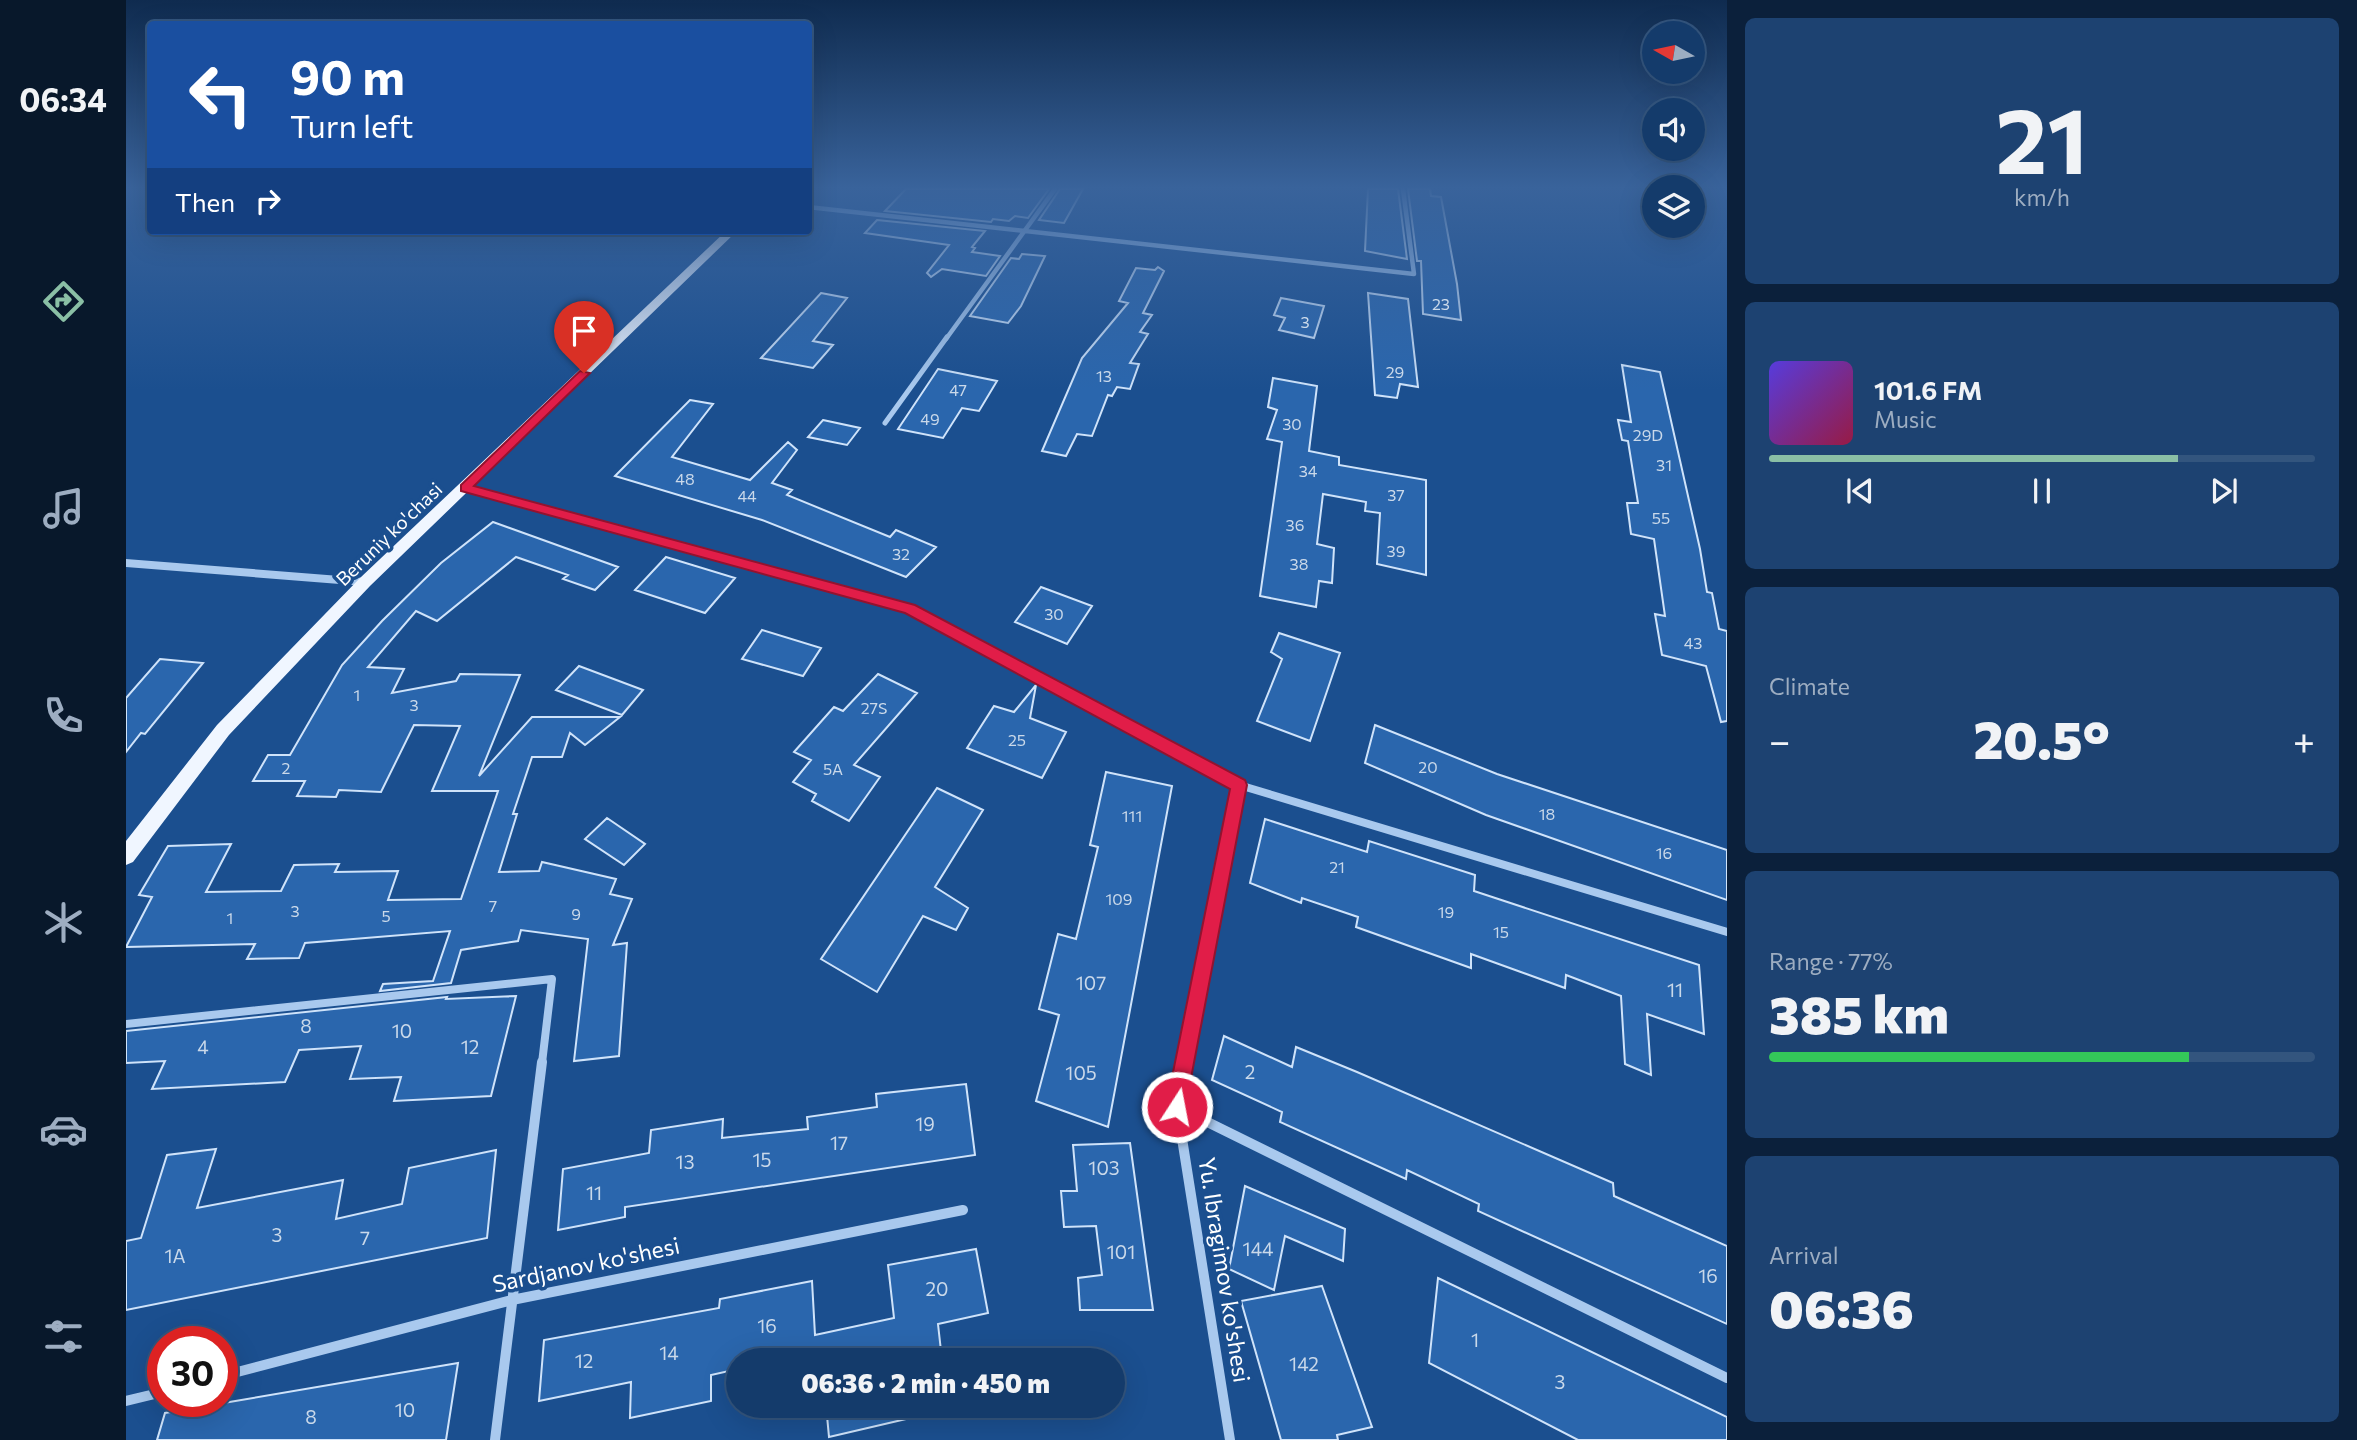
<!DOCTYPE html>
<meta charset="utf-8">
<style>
body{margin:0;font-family:Commissioner,sans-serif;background:#1d4271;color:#f1f3f6;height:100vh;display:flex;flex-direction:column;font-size:26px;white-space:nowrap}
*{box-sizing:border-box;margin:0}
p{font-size:23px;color:#9dadc1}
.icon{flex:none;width:38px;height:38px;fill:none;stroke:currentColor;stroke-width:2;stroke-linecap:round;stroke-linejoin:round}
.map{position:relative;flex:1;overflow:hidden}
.side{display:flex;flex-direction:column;gap:18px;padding:18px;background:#0b203b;width:630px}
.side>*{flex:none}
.guide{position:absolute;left:21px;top:21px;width:665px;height:214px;border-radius:7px;box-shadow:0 7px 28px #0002,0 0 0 2px #33557e;background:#1a4fa0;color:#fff;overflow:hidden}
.needle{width:46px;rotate:279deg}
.controls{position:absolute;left:1516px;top:21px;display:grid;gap:14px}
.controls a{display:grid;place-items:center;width:63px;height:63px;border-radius:50%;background:#143b6b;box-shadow:0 7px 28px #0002,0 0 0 2px #33557e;font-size:35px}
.speed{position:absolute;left:21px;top:1326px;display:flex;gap:14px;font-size:35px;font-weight:700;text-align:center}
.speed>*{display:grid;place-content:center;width:91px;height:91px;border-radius:50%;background:#143b6b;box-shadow:0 7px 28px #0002,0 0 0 2px #33557e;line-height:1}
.speed .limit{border:10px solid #d22;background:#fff;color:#111}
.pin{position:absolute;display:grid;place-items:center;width:60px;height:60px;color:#fff;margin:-72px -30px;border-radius:50% 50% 50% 0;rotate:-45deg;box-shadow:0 0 7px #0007}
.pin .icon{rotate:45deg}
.me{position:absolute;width:77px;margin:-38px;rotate:11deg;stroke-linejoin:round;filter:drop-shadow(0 0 5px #0008)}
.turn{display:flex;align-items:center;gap:24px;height:147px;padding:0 28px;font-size:32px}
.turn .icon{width:91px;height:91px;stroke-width:2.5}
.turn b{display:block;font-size:49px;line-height:60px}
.then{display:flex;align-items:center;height:66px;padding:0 28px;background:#0003;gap:14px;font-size:26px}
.big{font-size:52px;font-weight:800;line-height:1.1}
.side .tile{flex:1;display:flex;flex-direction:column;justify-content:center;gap:10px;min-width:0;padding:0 24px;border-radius:10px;background:#1d4271}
.side .dial{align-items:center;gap:0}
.dial b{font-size:91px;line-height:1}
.song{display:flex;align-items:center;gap:21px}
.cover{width:84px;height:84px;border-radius:10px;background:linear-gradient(135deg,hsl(250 70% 55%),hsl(340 70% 35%))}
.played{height:7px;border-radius:4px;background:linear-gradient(90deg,#8abfa5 75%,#33557e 75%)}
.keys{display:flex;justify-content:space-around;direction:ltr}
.heat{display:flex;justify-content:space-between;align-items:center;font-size:38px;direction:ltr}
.charge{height:10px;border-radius:5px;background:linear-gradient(90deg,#34c759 77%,#33557e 0)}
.trip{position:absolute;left:600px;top:1348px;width:399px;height:70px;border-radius:35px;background:#143b6b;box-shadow:0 7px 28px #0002,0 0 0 2px #33557e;font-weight:800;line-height:70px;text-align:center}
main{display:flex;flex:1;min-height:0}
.dock{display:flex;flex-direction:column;width:126px;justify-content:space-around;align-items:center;background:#08182b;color:#9dadc1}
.dock .icon{width:49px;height:49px}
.dock .on{color:#8abfa5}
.dock b{font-size:32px;color:#f1f3f6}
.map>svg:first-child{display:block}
.building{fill:#2a66ad;stroke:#cfe3fa;stroke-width:2}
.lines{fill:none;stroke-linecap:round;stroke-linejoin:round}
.minor-far4{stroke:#a9c9ee;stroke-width:4.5}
.minor-far3{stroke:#a9c9ee;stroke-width:5}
.minor-far2{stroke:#a9c9ee;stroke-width:6}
.minor-far1{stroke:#a9c9ee;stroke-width:8}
.minor{stroke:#a9c9ee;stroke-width:10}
.tertiary{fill:#a9c9ee;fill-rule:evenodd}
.primary{fill:#f0f6ff;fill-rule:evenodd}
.route{fill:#e11d48;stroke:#92132f;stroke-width:2}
.labels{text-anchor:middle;stroke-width:7;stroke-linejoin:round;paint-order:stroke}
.number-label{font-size:16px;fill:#cad9ea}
.street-label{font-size:19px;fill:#fff;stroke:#1b4f8f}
.near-number-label{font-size:19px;fill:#cad9ea}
.near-street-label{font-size:23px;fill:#fff;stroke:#1b4f8f}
</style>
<main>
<nav class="dock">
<b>06:34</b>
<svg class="icon on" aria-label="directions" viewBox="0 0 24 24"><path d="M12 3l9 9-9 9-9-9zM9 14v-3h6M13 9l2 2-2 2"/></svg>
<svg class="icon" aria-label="music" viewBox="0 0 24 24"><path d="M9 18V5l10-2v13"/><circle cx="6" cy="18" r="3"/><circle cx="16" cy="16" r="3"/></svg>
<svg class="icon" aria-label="phone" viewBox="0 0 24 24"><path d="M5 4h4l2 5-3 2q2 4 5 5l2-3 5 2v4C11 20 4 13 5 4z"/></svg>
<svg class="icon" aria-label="climate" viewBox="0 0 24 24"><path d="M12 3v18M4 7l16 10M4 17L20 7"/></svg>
<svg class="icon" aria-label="car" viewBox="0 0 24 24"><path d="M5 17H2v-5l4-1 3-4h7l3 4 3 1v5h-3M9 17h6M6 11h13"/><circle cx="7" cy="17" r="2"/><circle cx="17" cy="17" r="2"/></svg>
<svg class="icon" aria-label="filters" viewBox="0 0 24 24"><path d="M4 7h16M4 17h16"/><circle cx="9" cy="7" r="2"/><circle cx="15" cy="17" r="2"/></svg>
</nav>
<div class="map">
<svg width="1601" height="1440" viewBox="0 0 1601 1440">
<rect width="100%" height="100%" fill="#1b4f8f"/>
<path class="building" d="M780 189H923L902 218 889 216 883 221 867 219 865 222 759 211Z
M934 189H957L938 223 913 220Z
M1242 189H1272L1281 259 1239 251Z
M1282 189H1304L1305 196 1315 197 1331 284 1335 320 1297 314 1295 261H1291Z
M751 220 859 231 846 247 849 248 846 252 874 256 860 276 816 269 805 277 801 273 823 245 739 233Z
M896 254 919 256 895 306 882 323 844 316 885 258 893 259Z
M1032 267 1038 271 1017 313 1026 315 1014 332 1022 334 1004 363 1013 364 1004 389 991 387 986 396 982 395 966 436 951 434 940 456 916 451 956 358 1002 303 993 301 1010 268 1029 270Z
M695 293 721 298 687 341 707 345 687 368 635 358Z
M1242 293 1282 299 1292 387 1274 384 1271 398 1249 395Z
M1155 298 1198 306 1188 338 1153 330 1159 318 1148 315Z
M1496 365 1534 372 1574 549 1581 592 1586 593 1593 629 1601 631V721L1595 722 1580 666 1536 655 1529 614 1539 616 1528 539 1505 534 1501 503H1512L1502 441 1496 440 1492 420 1505 422Z
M812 369 871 381 853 411 836 408 817 438 772 429Z
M1147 378 1191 386 1183 451 1213 457V465L1300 480V575L1251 564 1254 513 1239 511 1240 502 1197 494 1191 544 1208 548 1206 583 1193 581 1190 607 1134 596 1156 442 1141 439 1151 410 1142 407Z
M564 400 587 404 546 457 624 480 662 442 671 450 646 483 666 490 661 495 764 537 770 530 810 547 780 577 636 520 489 476Z
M697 420 734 428 721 445 682 437Z
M367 522 492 567 469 590 437 579 442 575 390 557 311 621 290 611 242 667 278 669 266 693 330 681 334 674 394 675 353 776 406 717H494L459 745 444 733 436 757H406L387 814H391L373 872 413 871 416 862 490 879 484 894 506 899 487 945 501 943 493 1056 448 1061 462 939 395 930 392 941 335 950 325 983 254 991 257 984 307 981 324 931 179 943 173 958 121 959 129 944 0 947 26 897 13 895 42 846 105 844 80 892 155 891 168 865 213 864 209 872 272 871 262 900 335 899 372 791H306L334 726 288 725 255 792 213 790 210 797 171 796 179 781H127L142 755H164L216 665 256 621 315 563Z
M540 557 609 578 579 613 509 590Z
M915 587 966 606 941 644 889 622Z
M636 630 695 648 677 676 616 659Z
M1153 633 1214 653 1184 741 1131 721 1156 659 1145 652Z
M34 659 77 663 19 734 15 733 0 752V698Z
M453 666 517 690 496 715 430 690Z
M752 674 791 693 728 765 754 777 723 821 686 801 690 794 667 782 685 760 668 752 708 707 717 711Z
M910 685 904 718 940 732 916 778 841 748 868 706 888 712Z
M1249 725 1371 774 1601 850V900L1360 815 1239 763Z
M980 772 1046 786 982 1127 910 1101 933 1015 913 1009 932 934 950 939 972 847 964 845Z
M811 788 857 810 809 887 842 908 830 930 797 916 751 992 695 959Z
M481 818 519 844 498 865 459 839Z
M1139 819 1241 852 1243 841 1349 875 1348 891 1573 965 1578 1034 1521 1014 1525 1075 1499 1064 1495 996 1440 975 1439 988 1345 954V968L1230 927 1232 917 1176 898 1175 903 1124 883Z
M390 996 365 1096 268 1101 275 1077 224 1079 235 1046 173 1050 159 1082 26 1089 39 1061 0 1063V1031L321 997 320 999Z
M1098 1036 1166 1067 1170 1047 1231 1072 1487 1183 1488 1196 1601 1246V1324L1352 1211 1353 1204 1281 1170 1280 1179 1154 1122 1156 1112 1086 1080Z
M840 1084 849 1155 499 1207V1217L432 1230 437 1169 523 1153 525 1130 597 1119 596 1138 682 1129 681 1117 751 1107 750 1094Z
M1004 1143 1027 1310H954L952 1278 976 1275 970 1226 938 1227 935 1191H951L947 1145Z
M90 1149 71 1208 217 1180 210 1219 276 1204 283 1168 370 1150 361 1238 0 1310V1241L15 1238 41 1155Z
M1119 1186 1219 1229 1217 1261 1159 1236 1148 1290 1103 1269Z
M850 1249 862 1313 812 1324 816 1360H696L695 1353 661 1360H612V1369L585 1375V1401L504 1418 505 1382 413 1401 418 1340 593 1308 594 1299 686 1281 689 1335 768 1318 762 1265Z
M1312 1278 1601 1417V1440H1452L1303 1363Z
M1196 1286 1246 1427 1211 1435 1212 1440H1155L1115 1301Z
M332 1363 320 1440H31L39 1413Z
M700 1405H805L806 1413 703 1437Z"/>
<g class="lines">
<path class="minor-far4" d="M682 207 1288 274 1277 189
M820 339 929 189"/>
<path class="minor-far3" d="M759 423 821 337
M339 488 482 527"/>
<path class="minor-far2" d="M476 525 784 609 1074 764"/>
<path class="minor-far1" d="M1071 762 1113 785 1601 932
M0 1024 426 979 416 1063
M1059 1063 1113 785"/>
<path class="minor" d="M1060 1062 1051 1107 1104 1440
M1051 1107 1601 1378
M96 1376 386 1300 837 1210
M0 1401 37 1392
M369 1440 416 1062"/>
<path class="tertiary" d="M0 559 239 578 244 582 239 586 0 567Z"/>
<path class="primary" d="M600 231H611L244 586 103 735 7 862 0 865V841L91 725 234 578Z"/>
</g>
<linearGradient id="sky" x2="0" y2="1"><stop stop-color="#0f2b4f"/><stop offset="0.48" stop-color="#39639b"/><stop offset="1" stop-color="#39639b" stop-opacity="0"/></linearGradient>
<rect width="1601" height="390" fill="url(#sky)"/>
<path class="route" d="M454 371 464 373 348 486 789 605 1119 780 1121 785 1058 1115 1051 1118 1043 1115 1040 1107 1104 789 779 613 335 491V485Z"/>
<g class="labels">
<g class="number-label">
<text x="1315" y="310">23</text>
<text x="1179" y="328">3</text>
<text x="1269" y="378">29</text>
<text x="978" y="382">13</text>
<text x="832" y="396">47</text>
<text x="804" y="425">49</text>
<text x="1166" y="430">30</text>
<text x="1522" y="441">29D</text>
<text x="1538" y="471">31</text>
<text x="1182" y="477">34</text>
<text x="559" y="485">48</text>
<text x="1270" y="501">37</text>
<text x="621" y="502">44</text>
<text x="1535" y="524">55</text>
<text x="1169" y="531">36</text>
<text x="1270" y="557">39</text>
<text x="775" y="560">32</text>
<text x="1173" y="570">38</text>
<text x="928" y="620">30</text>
<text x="1567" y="649">43</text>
<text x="231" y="701">1</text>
<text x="288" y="711">3</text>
<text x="748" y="714">27S</text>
<text x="891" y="746">25</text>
<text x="1302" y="773">20</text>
<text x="160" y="774">2</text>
<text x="707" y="775">5A</text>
<text x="1421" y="820">18</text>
<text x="1006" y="822">111</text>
<text x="1538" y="859">16</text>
<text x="1211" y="873">21</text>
<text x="993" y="905">109</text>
<text x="367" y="912">7</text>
<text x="169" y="917">3</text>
<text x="1320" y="918">19</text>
<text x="450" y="920">9</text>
<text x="260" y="922">5</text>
<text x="104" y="924">1</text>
<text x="1375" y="938">15</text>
</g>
<g class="street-label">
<text transform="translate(263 534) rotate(-44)" y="7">Beruniy ko'chasi</text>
</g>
<g class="near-number-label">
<text x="965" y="990">107</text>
<text x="1549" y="997">11</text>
<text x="180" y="1033">8</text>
<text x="276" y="1038">10</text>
<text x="77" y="1054">4</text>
<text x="344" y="1054">12</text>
<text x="1124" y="1079">2</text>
<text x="955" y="1080">105</text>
<text x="799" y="1131">19</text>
<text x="713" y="1150">17</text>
<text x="636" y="1167">15</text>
<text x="559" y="1169">13</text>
<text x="978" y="1175">103</text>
<text x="468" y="1200">11</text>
<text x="151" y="1242">3</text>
<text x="239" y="1245">7</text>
<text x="1132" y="1256">144</text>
<text x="995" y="1259">101</text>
<text x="49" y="1263">1A</text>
<text x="1582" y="1283">16</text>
<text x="811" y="1296">20</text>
<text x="641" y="1333">16</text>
<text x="1349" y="1347">1</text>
<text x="543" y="1360">14</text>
<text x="458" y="1368">12</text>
<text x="1178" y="1371">142</text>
<text x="1434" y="1389">3</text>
<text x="279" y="1417">10</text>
<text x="185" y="1424">8</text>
</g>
<g class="near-street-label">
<text transform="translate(460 1265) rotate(-12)" y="8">Sardjanov ko'shesi</text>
<text transform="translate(1098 1270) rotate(81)" y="8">Yu. Ibragimov ko'shesi</text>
</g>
</g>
</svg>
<div class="controls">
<a><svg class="needle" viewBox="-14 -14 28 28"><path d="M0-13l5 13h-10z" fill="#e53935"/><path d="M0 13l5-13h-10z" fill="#9dadc1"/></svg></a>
<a><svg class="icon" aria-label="sound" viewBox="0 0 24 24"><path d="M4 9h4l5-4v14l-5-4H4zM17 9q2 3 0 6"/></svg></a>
<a><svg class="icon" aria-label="layers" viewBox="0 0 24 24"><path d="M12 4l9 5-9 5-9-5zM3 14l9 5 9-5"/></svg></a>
</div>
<div class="speed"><div class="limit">30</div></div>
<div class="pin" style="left:458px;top:373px;background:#d93025"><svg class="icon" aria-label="arrive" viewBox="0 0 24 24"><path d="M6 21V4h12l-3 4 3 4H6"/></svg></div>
<svg class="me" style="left:1051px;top:1107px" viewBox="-20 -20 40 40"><circle r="17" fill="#e11d48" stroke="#fff" stroke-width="3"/><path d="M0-11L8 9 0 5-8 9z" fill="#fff"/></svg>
<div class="trip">06:36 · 2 min · 450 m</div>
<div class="guide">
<div class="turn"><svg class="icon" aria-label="left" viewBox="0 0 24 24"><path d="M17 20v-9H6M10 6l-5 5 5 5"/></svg><div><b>90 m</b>Turn left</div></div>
<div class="then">Then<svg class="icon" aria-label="right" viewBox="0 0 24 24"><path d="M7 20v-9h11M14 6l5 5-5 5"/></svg></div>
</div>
</div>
<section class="side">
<div class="tile dial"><b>21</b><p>km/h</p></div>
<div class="tile">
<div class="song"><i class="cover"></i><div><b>101.6 FM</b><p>Music</p></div></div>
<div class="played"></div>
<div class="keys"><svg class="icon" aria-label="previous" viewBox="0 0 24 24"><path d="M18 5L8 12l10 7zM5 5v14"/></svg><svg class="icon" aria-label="pause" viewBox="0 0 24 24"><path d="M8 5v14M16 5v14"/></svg><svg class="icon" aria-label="next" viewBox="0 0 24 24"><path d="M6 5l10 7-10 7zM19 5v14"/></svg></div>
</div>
<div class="tile"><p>Climate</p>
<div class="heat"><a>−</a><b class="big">20.5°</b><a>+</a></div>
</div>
<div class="tile"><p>Range · 77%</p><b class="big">385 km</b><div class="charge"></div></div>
<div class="tile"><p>Arrival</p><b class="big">06:36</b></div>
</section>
</main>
